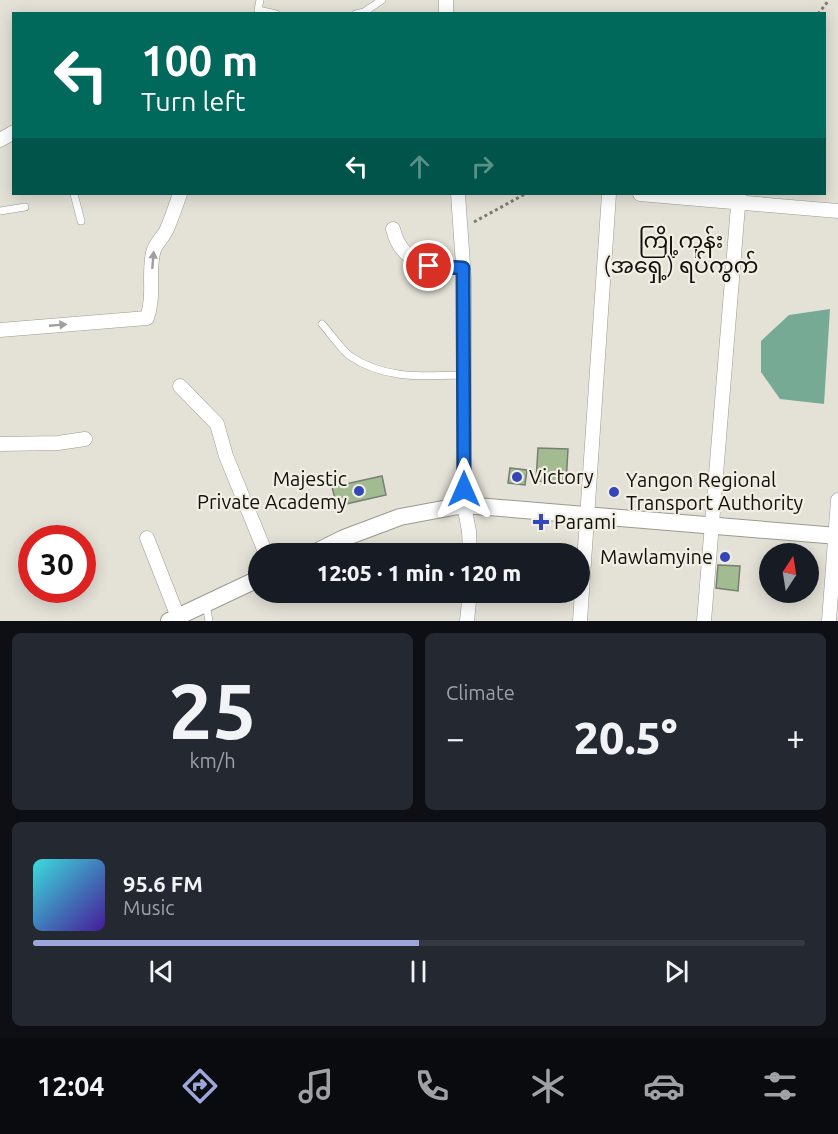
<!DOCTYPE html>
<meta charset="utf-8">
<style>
body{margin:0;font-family:Ubuntu,"Noto Sans Myanmar",sans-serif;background:#242831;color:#f1f3f6;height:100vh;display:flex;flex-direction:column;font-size:22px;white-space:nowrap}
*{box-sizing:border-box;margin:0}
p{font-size:20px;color:#9ea1a6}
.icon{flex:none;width:33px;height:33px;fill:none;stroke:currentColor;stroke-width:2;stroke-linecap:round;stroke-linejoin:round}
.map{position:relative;height:621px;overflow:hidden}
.panel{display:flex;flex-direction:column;gap:12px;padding:12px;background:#0d0f14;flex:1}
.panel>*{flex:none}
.top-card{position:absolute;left:12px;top:12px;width:814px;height:183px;border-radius:0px;box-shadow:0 3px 15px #0003;background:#00695c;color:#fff;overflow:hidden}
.needle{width:39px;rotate:12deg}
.fabs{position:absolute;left:759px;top:543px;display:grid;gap:12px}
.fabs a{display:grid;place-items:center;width:60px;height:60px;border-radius:50%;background:#171b24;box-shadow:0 3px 15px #0003;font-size:30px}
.speed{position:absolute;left:18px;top:525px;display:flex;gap:12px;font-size:30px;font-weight:700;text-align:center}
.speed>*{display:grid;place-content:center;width:78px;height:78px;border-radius:50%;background:#171b24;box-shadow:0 3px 15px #0003;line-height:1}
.speed .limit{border:9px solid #d22;background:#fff;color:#111}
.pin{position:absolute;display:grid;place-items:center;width:51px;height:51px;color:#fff;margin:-26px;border:3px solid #fff;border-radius:50%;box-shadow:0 2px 6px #0007}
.me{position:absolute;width:66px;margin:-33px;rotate:0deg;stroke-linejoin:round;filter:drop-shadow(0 0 4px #0008)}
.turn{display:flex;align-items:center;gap:21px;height:126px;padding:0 30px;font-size:27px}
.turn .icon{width:78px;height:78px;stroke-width:2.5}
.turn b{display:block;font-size:42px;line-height:51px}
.lanes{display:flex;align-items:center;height:57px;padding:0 30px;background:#0003;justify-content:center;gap:30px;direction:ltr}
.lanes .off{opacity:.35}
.big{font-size:45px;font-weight:800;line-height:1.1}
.panel .tile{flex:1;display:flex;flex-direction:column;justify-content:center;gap:9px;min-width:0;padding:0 21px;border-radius:9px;background:#242831}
.panel .dial{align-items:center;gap:0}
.dial b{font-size:78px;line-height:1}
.song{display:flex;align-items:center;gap:18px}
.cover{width:72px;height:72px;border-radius:9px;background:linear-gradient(135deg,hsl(180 70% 55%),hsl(260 70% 35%))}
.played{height:6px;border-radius:3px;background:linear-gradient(90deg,#9ca6db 50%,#363941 50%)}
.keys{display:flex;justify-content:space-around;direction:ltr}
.heat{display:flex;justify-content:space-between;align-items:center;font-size:33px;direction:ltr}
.panel .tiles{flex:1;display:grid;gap:12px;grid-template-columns:1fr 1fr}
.tile:last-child{grid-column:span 2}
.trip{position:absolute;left:248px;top:543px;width:342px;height:60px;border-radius:30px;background:#171b24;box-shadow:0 3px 15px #0003;font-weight:800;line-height:60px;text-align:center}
.tabs{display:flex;height:96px;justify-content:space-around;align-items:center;background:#090b0e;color:#9ea1a6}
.tabs .icon{width:42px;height:42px}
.tabs .active{color:#9ca6db}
.tabs b{font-size:27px;color:#f1f3f6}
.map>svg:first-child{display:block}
.water{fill:#76aa94}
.building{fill:#a3bb91;stroke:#787e74;stroke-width:1.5}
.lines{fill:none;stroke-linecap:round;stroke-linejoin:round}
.service-casing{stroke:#9c9a8f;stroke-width:8}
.minor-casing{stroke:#9c9a8f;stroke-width:15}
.tertiary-casing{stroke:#9c9a8f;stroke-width:18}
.path{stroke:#7d7b73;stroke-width:3;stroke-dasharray:3 3;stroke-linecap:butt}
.service{stroke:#fff;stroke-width:7}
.minor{stroke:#fff;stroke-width:14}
.tertiary{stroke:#fff;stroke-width:16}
.oneway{fill:#a09f9e}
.route-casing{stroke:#114b97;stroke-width:15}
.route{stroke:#1a73e8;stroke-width:10}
.poi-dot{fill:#3347b9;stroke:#f1efe4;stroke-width:2}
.labels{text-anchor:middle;stroke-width:4.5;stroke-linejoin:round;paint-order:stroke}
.poi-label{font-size:20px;fill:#11100c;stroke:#f1efe4;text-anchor:start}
.quarter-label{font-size:22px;fill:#11100c;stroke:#f1efe4}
</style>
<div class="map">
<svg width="838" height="621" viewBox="0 0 838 621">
<rect width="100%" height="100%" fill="#e4e2d7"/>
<path class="water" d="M830 309 824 404 780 399 761 372V341L789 315Z"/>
<path class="building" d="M538 448 568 449 566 483 536 481Z
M510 468 527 470 525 485 508 483Z
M382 476 386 495 337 506 332 487Z
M718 565 740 566 738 591 716 588Z"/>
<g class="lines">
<g class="service-casing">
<path id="service" d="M260 0 258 10 276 14
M356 14 364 12 382 0
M74 194 81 221
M0 211 25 207
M322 324C331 334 340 348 350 356 385 380 424 376 464 375
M206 604 209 621"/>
</g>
<g class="minor-casing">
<path id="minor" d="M446 0V14
M0 140 14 132
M458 194 464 279V505L469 531 470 554
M640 194 838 211
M393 229C402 266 431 266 463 268
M0 330 147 318C155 295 148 275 153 253 155 243 163 238 167 229 172 217 176 205 180 194
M180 386 217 424 226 456 266 554
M0 444 58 443 85 439
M147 538 178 617
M467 621 470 592
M580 621 609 194
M704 621 739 194
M829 621 838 500"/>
</g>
<g class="tertiary-casing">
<path id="tertiary" d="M312 554 344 538 400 517 464 505 838 536
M169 621 258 579"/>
</g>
<path class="path" d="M818 14 829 0
M474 222 525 194"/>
<use href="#service" class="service"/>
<use href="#minor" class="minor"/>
<use href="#tertiary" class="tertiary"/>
</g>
<defs><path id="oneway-solid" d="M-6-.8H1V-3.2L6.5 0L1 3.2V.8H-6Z" transform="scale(1.5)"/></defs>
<g class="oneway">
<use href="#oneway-solid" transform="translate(153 260) rotate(-85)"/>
<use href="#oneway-solid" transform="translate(58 325) rotate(-5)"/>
</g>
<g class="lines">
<g class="route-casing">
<path id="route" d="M429 266 463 268 464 489"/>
</g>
<use href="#route" class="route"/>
</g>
<g class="poi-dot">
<circle cx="517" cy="477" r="6"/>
<circle cx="359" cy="491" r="6"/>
<circle cx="614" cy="492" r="6"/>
<path d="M538 513h6v6h6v6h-6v6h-6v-6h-6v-6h6z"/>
<circle cx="725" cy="557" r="6"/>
</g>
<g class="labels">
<g class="poi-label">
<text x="529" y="484">Victory</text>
<text x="347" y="486" text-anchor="end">Majestic<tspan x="347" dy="23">Private Academy</tspan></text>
<text x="626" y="487">Yangon Regional<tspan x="626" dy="23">Transport Authority</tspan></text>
<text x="554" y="529">Parami</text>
<text x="713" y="564" text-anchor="end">Mawlamyine</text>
</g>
<g class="quarter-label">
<text x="681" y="248">ကြို့ကုန်း<tspan x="681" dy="25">(အရှေ့) ရပ်ကွက်</tspan></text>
</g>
</g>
</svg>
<div class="fabs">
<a><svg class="needle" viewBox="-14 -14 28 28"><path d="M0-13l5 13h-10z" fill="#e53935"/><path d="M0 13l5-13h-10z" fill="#9ea1a6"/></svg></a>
</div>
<div class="speed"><div class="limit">30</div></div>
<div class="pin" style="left:429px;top:266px;background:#d93025"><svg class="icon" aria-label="arrive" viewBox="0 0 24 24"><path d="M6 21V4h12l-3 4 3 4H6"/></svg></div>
<svg class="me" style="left:464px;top:489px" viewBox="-20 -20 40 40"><path d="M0-17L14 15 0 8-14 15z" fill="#1a73e8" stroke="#fff" stroke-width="4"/></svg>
<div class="trip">12:05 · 1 min · 120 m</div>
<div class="top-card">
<div class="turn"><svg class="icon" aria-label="left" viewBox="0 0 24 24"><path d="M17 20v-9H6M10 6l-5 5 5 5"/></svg><div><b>100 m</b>Turn left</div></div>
<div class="lanes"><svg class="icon" aria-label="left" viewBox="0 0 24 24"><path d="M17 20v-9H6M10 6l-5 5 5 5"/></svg><svg class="icon off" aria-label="ahead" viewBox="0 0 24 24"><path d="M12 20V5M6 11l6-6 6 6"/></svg><svg class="icon off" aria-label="right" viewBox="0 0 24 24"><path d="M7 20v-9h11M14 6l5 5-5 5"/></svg></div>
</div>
</div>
<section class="panel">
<div class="tiles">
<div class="tile dial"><b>25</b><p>km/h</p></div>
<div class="tile"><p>Climate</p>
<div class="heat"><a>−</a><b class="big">20.5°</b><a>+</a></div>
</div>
<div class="tile">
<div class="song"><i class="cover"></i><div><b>95.6 FM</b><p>Music</p></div></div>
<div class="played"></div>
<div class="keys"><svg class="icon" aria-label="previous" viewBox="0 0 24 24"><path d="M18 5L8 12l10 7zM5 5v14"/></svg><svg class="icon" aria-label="pause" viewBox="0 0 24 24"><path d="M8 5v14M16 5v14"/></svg><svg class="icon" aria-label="next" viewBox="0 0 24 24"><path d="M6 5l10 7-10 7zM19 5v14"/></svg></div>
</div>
</div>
</section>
<nav class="tabs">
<b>12:04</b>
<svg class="icon active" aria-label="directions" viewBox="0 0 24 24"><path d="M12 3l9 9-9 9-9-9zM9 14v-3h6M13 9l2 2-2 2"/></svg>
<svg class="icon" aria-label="music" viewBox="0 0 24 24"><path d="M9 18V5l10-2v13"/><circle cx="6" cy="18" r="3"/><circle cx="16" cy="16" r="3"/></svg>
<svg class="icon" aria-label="phone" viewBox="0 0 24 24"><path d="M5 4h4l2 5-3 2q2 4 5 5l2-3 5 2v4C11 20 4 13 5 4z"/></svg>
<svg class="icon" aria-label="climate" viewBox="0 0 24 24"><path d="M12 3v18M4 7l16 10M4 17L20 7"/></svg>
<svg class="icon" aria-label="car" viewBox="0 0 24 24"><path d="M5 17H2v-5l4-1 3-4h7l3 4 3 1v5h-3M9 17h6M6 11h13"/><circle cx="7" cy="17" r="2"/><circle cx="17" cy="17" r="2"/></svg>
<svg class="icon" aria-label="filters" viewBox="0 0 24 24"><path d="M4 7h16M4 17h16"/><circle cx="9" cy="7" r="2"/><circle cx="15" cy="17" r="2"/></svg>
</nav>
